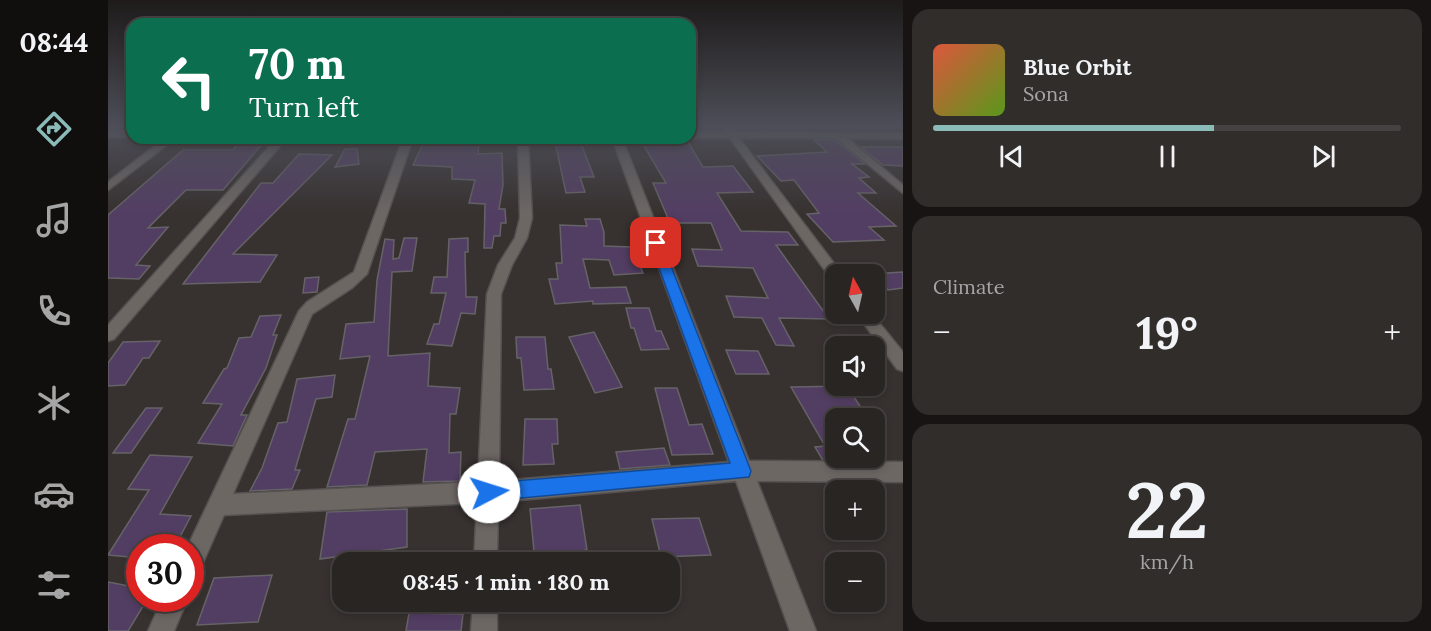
<!DOCTYPE html>
<meta charset="utf-8">
<style>
body{margin:0;font-family:Lora,serif;background:#312d2b;color:#f1f3f6;height:100vh;display:flex;flex-direction:column;font-size:22px;white-space:nowrap}
*{box-sizing:border-box;margin:0}
p{font-size:20px;color:#a5a5a6}
.icon{flex:none;width:33px;height:33px;fill:none;stroke:currentColor;stroke-width:2;stroke-linecap:round;stroke-linejoin:round}
.map{position:relative;flex:1;overflow:hidden}
.details{display:flex;flex-direction:column;gap:9px;padding:9px;background:#171413;width:528px}
.details>*{flex:none}
.banner{position:absolute;left:18px;top:18px;width:570px;height:126px;border-radius:18px;box-shadow:0 3px 9px #0003,0 0 0 2px #454241;background:#0b6e4f;color:#fff;overflow:hidden}
.needle{width:39px;rotate:352deg}
.controls{position:absolute;left:717px;top:264px;display:grid;gap:12px}
.controls a{display:grid;place-items:center;width:60px;height:60px;border-radius:12px;background:#292523;box-shadow:0 3px 9px #0003,0 0 0 2px #454241;font-size:30px}
.speed{position:absolute;left:18px;top:534px;display:flex;gap:12px;font-size:30px;font-weight:700;text-align:center}
.speed>*{display:grid;place-content:center;width:78px;height:78px;border-radius:50%;background:#292523;box-shadow:0 3px 9px #0003,0 0 0 2px #454241;line-height:1}
.speed .limit{border:9px solid #d22;background:#fff;color:#111}
.pin{position:absolute;display:grid;place-items:center;width:51px;height:51px;color:#fff;margin:-26px;border-radius:12px;box-shadow:0 3px 9px #0006}
.me{position:absolute;width:66px;margin:-33px;rotate:85deg;stroke-linejoin:round;filter:drop-shadow(0 0 4px #0008)}
.turn{display:flex;align-items:center;gap:21px;height:126px;padding:0 24px;font-size:27px}
.turn .icon{width:78px;height:78px;stroke-width:2.5}
.turn b{display:block;font-size:42px;line-height:51px}
.big{font-size:45px;font-weight:800;line-height:1.1}
.details .card{flex:1;display:flex;flex-direction:column;justify-content:center;gap:9px;min-width:0;padding:0 21px;border-radius:18px;background:#312d2b}
.details .dial{align-items:center;gap:0}
.dial b{font-size:78px;line-height:1}
.song{display:flex;align-items:center;gap:18px}
.cover{width:72px;height:72px;border-radius:9px;background:linear-gradient(135deg,hsl(10 70% 55%),hsl(90 70% 35%))}
.played{height:6px;border-radius:3px;background:linear-gradient(90deg,#8bbbb9 60%,#454241 60%)}
.keys{display:flex;justify-content:space-around;direction:ltr}
.heat{display:flex;justify-content:space-between;align-items:center;font-size:33px;direction:ltr}
.trip{position:absolute;left:224px;top:552px;width:348px;height:60px;border-radius:18px;background:#292523;box-shadow:0 3px 9px #0003,0 0 0 2px #454241;font-weight:800;line-height:60px;text-align:center}
main{display:flex;flex:1;min-height:0}
.menu{display:flex;flex-direction:column;width:108px;justify-content:space-around;align-items:center;background:#100f0e;color:#a5a5a6}
.menu .icon{width:42px;height:42px}
.menu .current{color:#8bbbb9}
.menu b{font-size:27px;color:#f1f3f6}
.map>svg:first-child{display:block}
.building{fill:#533e63;stroke:#666368;stroke-width:1.5}
.lines{fill:none;stroke-linecap:round;stroke-linejoin:round}
.minor-casing{stroke:#555150;stroke-width:3}
.minor{fill:#6d6764;fill-rule:evenodd}
.route{fill:#1a73e8;stroke:#114b97;stroke-width:1.5}
</style>
<main>
<nav class="menu">
<b>08:44</b>
<svg class="icon current" aria-label="directions" viewBox="0 0 24 24"><path d="M12 3l9 9-9 9-9-9zM9 14v-3h6M13 9l2 2-2 2"/></svg>
<svg class="icon" aria-label="music" viewBox="0 0 24 24"><path d="M9 18V5l10-2v13"/><circle cx="6" cy="18" r="3"/><circle cx="16" cy="16" r="3"/></svg>
<svg class="icon" aria-label="phone" viewBox="0 0 24 24"><path d="M5 4h4l2 5-3 2q2 4 5 5l2-3 5 2v4C11 20 4 13 5 4z"/></svg>
<svg class="icon" aria-label="climate" viewBox="0 0 24 24"><path d="M12 3v18M4 7l16 10M4 17L20 7"/></svg>
<svg class="icon" aria-label="car" viewBox="0 0 24 24"><path d="M5 17H2v-5l4-1 3-4h7l3 4 3 1v5h-3M9 17h6M6 11h13"/><circle cx="7" cy="17" r="2"/><circle cx="17" cy="17" r="2"/></svg>
<svg class="icon" aria-label="filters" viewBox="0 0 24 24"><path d="M4 7h16M4 17h16"/><circle cx="9" cy="7" r="2"/><circle cx="15" cy="17" r="2"/></svg>
</nav>
<div class="map">
<svg width="795" height="631" viewBox="0 0 795 631">
<rect width="100%" height="100%" fill="#37312f"/>
<path class="building" d="M706 140H727L757 164H744L761 177 751 178 768 193H750L788 226 761 227 776 240 725 242 699 214 711 213 686 180 673 181 649 156 719 152Z
M355 141H371L370 154 394 153 395 185 391 209H397L398 223H393L392 236H386L384 248H376L377 204 361 203 367 180 344 179V167L305 165 316 142Z
M472 141 486 177H472L477 192 458 193 447 142Z
M533 141 580 142 595 167 625 166 645 192 609 193 633 231 680 232 690 245H668L721 319 671 318 686 346 668 345 654 318 626 317 618 296 660 298 645 268 590 266 584 249 614 250 603 223H562L545 183H558Z
M132 142H156L115 190H78L40 228 60 227 28 265 42 266 31 279 0 278V215L75 150H125Z
M753 147H795V166L775 165Z
M237 149H249L251 164 227 167Z
M191 154 224 155 125 254 169 255 152 282 75 284 153 183H165Z
M477 219H492L496 232V246L524 247 535 273 506 275 501 260 475 259 482 288 518 287 523 303 485 304V301L447 304 441 279H450L448 263H454L452 225 479 226Z
M296 238H309L304 271 284 272 280 356 322 353 320 386 352 388 348 414H342L341 453 353 452 352 481 315 482 319 449 267 452 259 485 219 487 240 419H247L262 356 232 359 238 324 266 322 269 280 277 239 286 240 285 259 291 258Z
M360 238V252H357L358 297H369L367 314 353 313 344 346 319 344 326 324H331L338 293H323L326 277H339L341 239Z
M795 272V288L780 290 764 274Z
M211 277 209 292 195 293 197 278Z
M518 308H541L548 331H553L561 349 533 350 526 328H523Z
M173 315 165 335H169L158 368 133 415H139L125 446 90 443 114 404 95 403 116 369 119 368 131 338 143 337 152 316Z
M486 332 514 387 487 393 461 337Z
M408 337H437L440 369H443L446 389 416 390 413 358H409Z
M52 341 41 358H35L17 385 0 386V363L15 342Z
M618 350 650 351 661 374H628Z
M227 375 224 397 208 399 187 470H192L184 489 142 491 154 468 170 423 179 422 189 379Z
M739 386 759 417 728 416V458L767 460 714 459 707 447 717 446 683 387Z
M547 388H569L581 425 594 424 605 454 564 455Z
M38 408H54L23 453H5Z
M417 419H449L450 444H444L446 464 415 465Z
M556 448 562 465 512 469 508 452Z
M42 455 84 457 52 514 83 516 66 548H32V558L0 555 41 490 20 489Z
M472 505 479 550H477L478 562H427L422 509Z
M299 509V547L212 559 219 512Z
M591 518 603 555 553 557 544 519Z
M164 575 150 622 89 625 106 578Z
M0 582 32 588V598H40L20 631H0Z
M301 613 355 614 353 631H298Z"/>
<g class="lines">
<g class="minor-casing">
<path id="minor" d="M616 126H622L627 132 795 133V139L739 138 795 185V193L728 138H631L734 274H728V280L723 279 622 138H582V132H618Z
M0 131H24V137H0Z
M57 138H68L0 190V182Z
M169 138H179L6 339 0 341V325Z
M295 138H305L259 274 244 288 204 314 125 494 370 482 379 294 390 265 407 238 412 218 410 138H420L424 218 419 238 404 265 393 294 391 481 621 462 504 138H514L641 461 795 462V482L649 481 708 631H682L628 481 390 502 389 562H366L369 503 116 515 90 574 82 577V548H79L191 311 199 302 246 272Z
M749 314H764L795 352V371L789 369Z
M55 598H80L66 631H40Z
M365 602H389V631H363Z"/>
</g>
<use href="#minor" class="minor"/>
</g>
<linearGradient id="sky" x2="0" y2="1"><stop stop-color="#1e1b1a"/><stop offset="0.59" stop-color="#4d4e58"/><stop offset="1" stop-color="#4d4e58" stop-opacity="0"/></linearGradient>
<rect width="795" height="214" fill="url(#sky)"/>
<path class="route" d="M544 240 554 243 643 471 641 477 381 501 374 499 371 492 374 485 381 483 622 463 542 243Z"/>
</svg>
<div class="controls">
<a><svg class="needle" viewBox="-14 -14 28 28"><path d="M0-13l5 13h-10z" fill="#e53935"/><path d="M0 13l5-13h-10z" fill="#a5a5a6"/></svg></a>
<a><svg class="icon" aria-label="sound" viewBox="0 0 24 24"><path d="M4 9h4l5-4v14l-5-4H4zM17 9q2 3 0 6"/></svg></a>
<a><svg class="icon" aria-label="search" viewBox="0 0 24 24"><circle cx="10" cy="10" r="6"/><path d="M15 15l6 6"/></svg></a>
<a>+</a>
<a>−</a>
</div>
<div class="speed"><div class="limit">30</div></div>
<div class="pin" style="left:548px;top:243px;background:#d93025"><svg class="icon" aria-label="arrive" viewBox="0 0 24 24"><path d="M6 21V4h12l-3 4 3 4H6"/></svg></div>
<svg class="me" style="left:381px;top:492px" viewBox="-20 -20 40 40"><circle r="19" fill="#fff"/><path d="M0-13L10 11 0 6-10 11z" fill="#1a73e8"/></svg>
<div class="trip">08:45 · 1 min · 180 m</div>
<div class="banner">
<div class="turn"><svg class="icon" aria-label="left" viewBox="0 0 24 24"><path d="M17 20v-9H6M10 6l-5 5 5 5"/></svg><div><b>70 m</b>Turn left</div></div>
</div>
</div>
<section class="details">
<div class="card">
<div class="song"><i class="cover"></i><div><b>Blue Orbit</b><p>Sona</p></div></div>
<div class="played"></div>
<div class="keys"><svg class="icon" aria-label="previous" viewBox="0 0 24 24"><path d="M18 5L8 12l10 7zM5 5v14"/></svg><svg class="icon" aria-label="pause" viewBox="0 0 24 24"><path d="M8 5v14M16 5v14"/></svg><svg class="icon" aria-label="next" viewBox="0 0 24 24"><path d="M6 5l10 7-10 7zM19 5v14"/></svg></div>
</div>
<div class="card"><p>Climate</p>
<div class="heat"><a>−</a><b class="big">19°</b><a>+</a></div>
</div>
<div class="card dial"><b>22</b><p>km/h</p></div>
</section>
</main>
